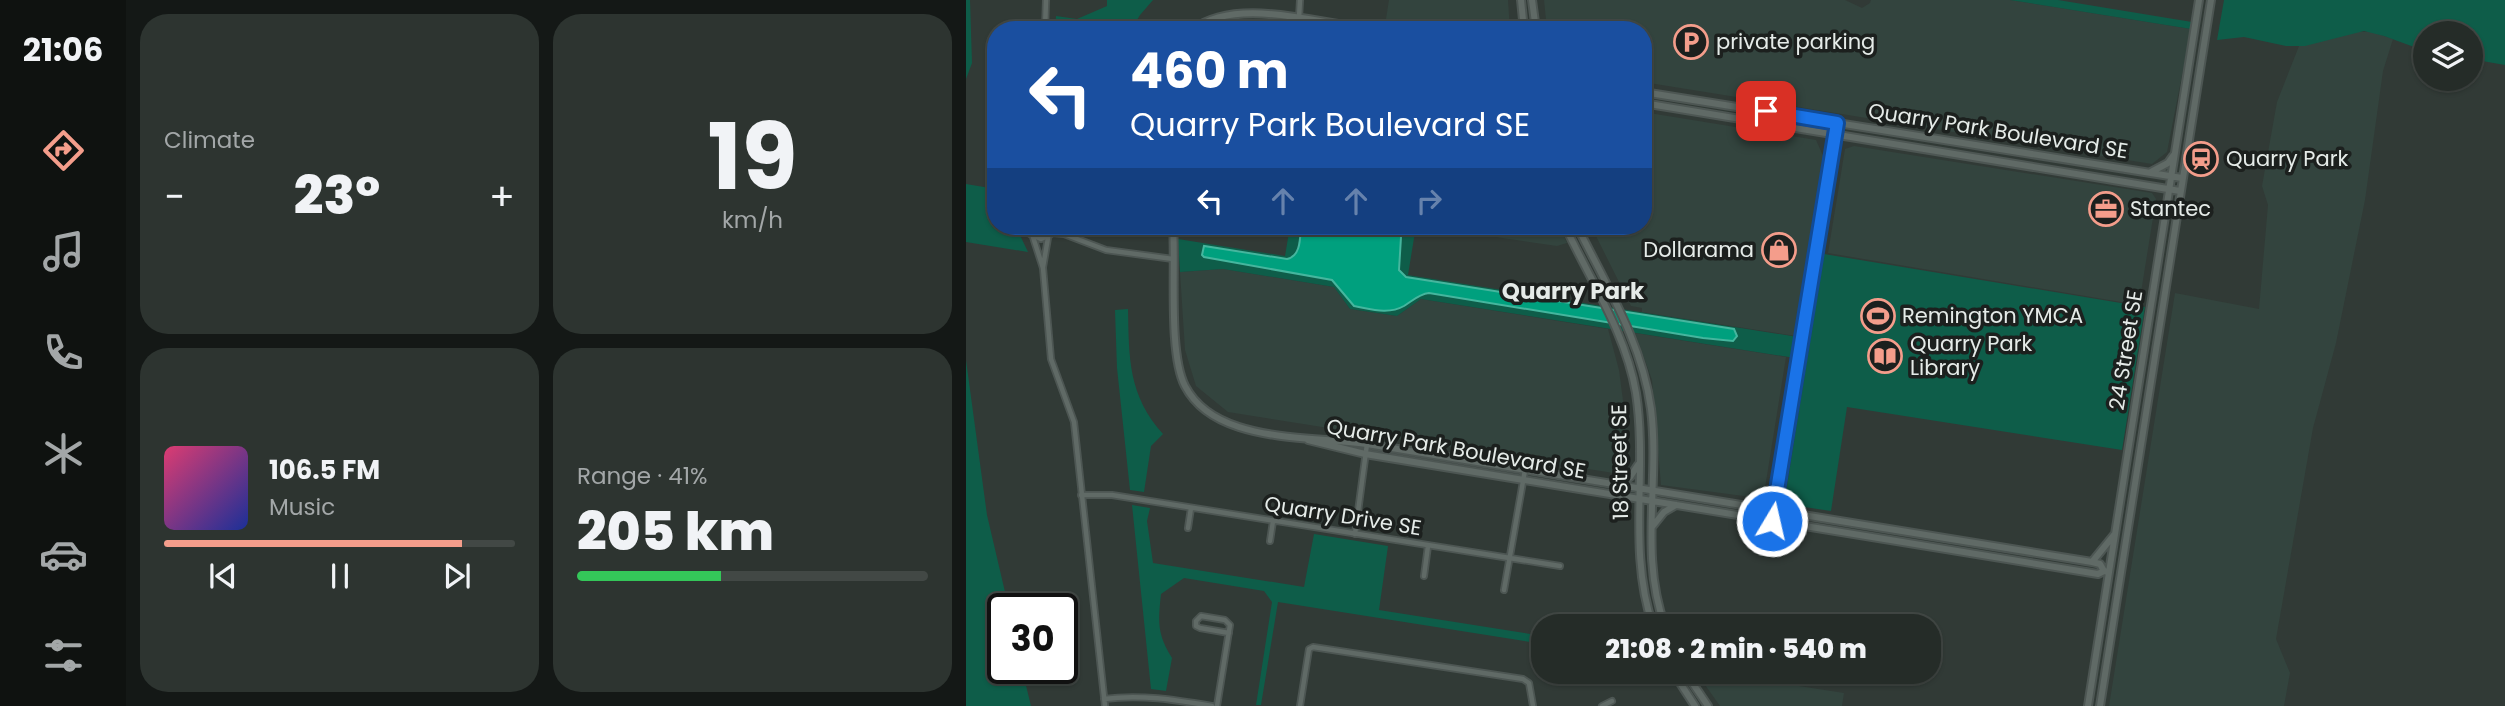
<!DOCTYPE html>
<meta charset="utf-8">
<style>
body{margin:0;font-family:Poppins,sans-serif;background:#2d3430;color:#f1f3f6;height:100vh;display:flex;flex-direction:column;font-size:26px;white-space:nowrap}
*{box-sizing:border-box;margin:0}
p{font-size:23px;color:#a3a7a8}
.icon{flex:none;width:38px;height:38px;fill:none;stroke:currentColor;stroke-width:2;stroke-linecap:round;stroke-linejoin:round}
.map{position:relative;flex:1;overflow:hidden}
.sheet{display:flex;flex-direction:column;gap:14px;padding:14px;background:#141816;width:840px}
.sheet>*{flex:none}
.hud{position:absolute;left:21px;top:21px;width:665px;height:214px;border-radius:28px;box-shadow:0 2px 5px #0004,0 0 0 2px #424845;background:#1a4fa0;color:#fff;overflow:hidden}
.controls{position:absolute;left:1447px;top:21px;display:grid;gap:14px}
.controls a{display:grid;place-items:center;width:70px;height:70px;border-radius:50%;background:#252c28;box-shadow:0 2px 5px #0004,0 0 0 2px #424845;font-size:35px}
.speed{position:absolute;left:21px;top:593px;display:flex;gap:14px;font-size:35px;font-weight:700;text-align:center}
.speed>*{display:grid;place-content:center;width:91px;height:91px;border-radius:50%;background:#252c28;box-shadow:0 2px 5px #0004,0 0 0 2px #424845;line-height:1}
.speed .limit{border:4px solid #111;border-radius:10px;background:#fff;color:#111}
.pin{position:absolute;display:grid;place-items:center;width:60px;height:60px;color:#fff;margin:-30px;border-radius:14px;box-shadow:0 4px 10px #0006}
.me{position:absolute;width:77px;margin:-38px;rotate:9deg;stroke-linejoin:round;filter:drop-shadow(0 0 5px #0008)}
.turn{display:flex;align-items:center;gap:24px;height:147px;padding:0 28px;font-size:32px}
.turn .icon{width:91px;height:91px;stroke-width:2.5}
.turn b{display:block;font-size:49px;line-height:60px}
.lanes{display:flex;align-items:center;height:66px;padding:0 28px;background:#0003;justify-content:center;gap:35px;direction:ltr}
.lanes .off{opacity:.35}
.big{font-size:52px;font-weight:800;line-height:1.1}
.sheet .card{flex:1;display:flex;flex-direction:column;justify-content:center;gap:10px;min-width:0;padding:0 24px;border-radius:28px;background:#2d3430}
.sheet .dial{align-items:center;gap:0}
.dial b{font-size:91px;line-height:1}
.song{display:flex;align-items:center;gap:21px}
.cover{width:84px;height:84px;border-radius:10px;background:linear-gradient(135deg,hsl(340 70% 55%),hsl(230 70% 35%))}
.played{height:7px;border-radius:4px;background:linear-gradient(90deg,#f49d8b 85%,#424845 85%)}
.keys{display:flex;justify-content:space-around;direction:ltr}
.heat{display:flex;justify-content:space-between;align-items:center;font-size:38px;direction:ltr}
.charge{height:10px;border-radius:5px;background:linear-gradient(90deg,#34c759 41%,#424845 0)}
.sheet .tiles{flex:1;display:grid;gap:14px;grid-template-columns:repeat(2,1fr)}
.trip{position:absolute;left:565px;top:614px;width:410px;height:70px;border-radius:28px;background:#252c28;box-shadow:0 2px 5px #0004,0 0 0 2px #424845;font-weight:800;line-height:70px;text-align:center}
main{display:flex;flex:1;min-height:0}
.tab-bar{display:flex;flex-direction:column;width:126px;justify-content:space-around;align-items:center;background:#0f1210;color:#a3a7a8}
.tab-bar .icon{width:49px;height:49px}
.tab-bar .active{color:#f49d8b}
.tab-bar b{font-size:32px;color:#f1f3f6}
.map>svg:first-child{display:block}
.built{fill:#33443e}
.green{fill:#0e5d49}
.water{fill:#00a07e;stroke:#45b69e;stroke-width:2}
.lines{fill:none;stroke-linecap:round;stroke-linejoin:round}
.street-casing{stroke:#4d5653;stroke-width:8}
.secondary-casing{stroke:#4d5653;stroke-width:10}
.street{stroke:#606a66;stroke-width:4.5}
.secondary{stroke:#606a66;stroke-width:6}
.route-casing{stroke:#114b97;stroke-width:18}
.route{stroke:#1a73e8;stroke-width:12}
.labels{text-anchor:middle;stroke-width:7;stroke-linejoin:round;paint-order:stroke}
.poi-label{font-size:21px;fill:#e5ebe8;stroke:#1c201e;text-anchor:start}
.street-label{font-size:21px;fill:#e5ebe8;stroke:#1c201e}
.neighbourhood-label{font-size:23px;font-weight:bold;fill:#e5ebe8;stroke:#1c201e}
</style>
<main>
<nav class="tab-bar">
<b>21:06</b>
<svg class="icon active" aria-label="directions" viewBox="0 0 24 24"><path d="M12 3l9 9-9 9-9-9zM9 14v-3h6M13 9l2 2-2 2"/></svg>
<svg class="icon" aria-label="music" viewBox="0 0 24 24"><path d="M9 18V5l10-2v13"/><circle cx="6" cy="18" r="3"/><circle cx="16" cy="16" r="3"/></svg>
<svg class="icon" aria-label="phone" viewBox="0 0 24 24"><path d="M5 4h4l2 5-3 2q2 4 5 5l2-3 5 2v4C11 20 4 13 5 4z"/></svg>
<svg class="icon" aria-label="climate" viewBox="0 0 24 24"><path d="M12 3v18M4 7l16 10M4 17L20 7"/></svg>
<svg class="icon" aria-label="car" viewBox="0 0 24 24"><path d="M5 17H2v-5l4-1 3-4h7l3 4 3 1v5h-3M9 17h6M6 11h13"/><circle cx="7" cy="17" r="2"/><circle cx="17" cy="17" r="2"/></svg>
<svg class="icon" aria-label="filters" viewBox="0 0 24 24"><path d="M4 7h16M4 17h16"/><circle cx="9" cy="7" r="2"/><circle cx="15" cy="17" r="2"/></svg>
</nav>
<section class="sheet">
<div class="tiles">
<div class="card"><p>Climate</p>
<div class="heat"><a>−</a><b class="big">23°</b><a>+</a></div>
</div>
<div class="card dial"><b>19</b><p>km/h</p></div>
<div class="card">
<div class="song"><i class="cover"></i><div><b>106.5 FM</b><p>Music</p></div></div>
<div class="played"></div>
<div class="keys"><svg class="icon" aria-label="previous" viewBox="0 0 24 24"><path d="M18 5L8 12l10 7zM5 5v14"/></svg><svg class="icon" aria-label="pause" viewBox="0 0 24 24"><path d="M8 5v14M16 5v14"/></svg><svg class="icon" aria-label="next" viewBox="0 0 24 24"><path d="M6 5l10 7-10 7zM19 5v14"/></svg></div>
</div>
<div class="card"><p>Range · 41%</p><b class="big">205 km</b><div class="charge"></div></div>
</div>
</section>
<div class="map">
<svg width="1539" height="706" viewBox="0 0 1539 706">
<rect width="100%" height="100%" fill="#313a36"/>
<path class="built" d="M423 0H542L544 30H467L420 19Z
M578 0H879L896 8 904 3 905 0H1044L1225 29 1201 152 1186 164 677 82V30H581Z
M1390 32H1406L1427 39 1417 71 1399 200 1370 343 1347 428 1310 639 1324 673 1318 706H1143L1209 293 1293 309 1302 205 1296 186 1311 102 1333 46Z
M677 112 850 140 858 158 830 336 676 312V308L665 306 625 226H677Z
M888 146 1186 193 1190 199 1173 305 862 253 879 149Z
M477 226H594L601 243 591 246 503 233Z
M257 269 368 287 384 309 431 316 455 299 642 329 653 370 662 439 660 475 262 412 230 386 219 350 214 272Z
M669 333 820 357 799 488 785 497 695 485 686 380Z
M730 672H744L878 693 876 706H754Z"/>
<path class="green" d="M0 0H4L6 63 0 79Z
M141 0H187L174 15 165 30H89L90 16 111 19 141 6Z
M1044 0H1092L1226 22 1225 29Z
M1258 0H1539V65L1505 59V33H1460L1459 51 1418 36 1398 31 1339 46H1320L1278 37 1251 40Z
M0 184 30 189V226H51L52 231 62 252 0 242Z
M324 226H444L449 232 442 275 832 337 829 358 455 299 431 316 384 309 368 287 257 269 214 272 212 239 319 256Z
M858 254 1179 307 1156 450 881 407 865 511 818 504Z
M162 309C163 358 162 395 197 434L185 446 178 492 164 490 151 368 149 310Z
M0 360 21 515 43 609H37V668L56 669 65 706H0Z
M166 505 184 508 181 521 187 563 338 587 348 534 422 546 413 610 577 636V644L312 602 295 705H290L306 602 298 591 218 578 195 594C192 622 191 634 206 658L200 691 185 689Z"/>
<path class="water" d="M335 226H430L435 237 433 270 440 277 768 329 771 336 767 341 737 338 463 293C453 294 446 301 438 306 422 315 405 309 388 306L366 280 238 257 236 255 238 246 321 259C335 256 334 238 335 226Z"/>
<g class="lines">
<g class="street-casing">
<path id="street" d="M333 18 334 0
M79 30 80 0
M61 226 64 234 75 239 84 235 88 226
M171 226 207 230
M86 233 98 234 140 250 207 259
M67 237 77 268 85 359 108 422 139 706
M77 267 82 238
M115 495H146L594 566
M806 521 835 354 871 123
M222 528 225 508
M389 534 401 444
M304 541 307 521
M458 576 462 546
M538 590 559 470
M138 699C175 694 210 700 246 706
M251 706 264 625 259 620 235 616 230 621V626L234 628 263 633
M334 706 343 649 347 647 557 679 563 683 567 706
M636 706 646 701"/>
</g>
<g class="secondary-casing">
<path id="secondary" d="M555 0 558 30
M566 0 570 30
M380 25 391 24 425 30
M226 30C266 0 331 18 378 25L389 30
M677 92 1216 178
M677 103 1214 191
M1185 172 1202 163 1207 156
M207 226C210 266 202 353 219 386 230 407 251 420 273 427 313 440 359 438 401 444L1126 562 1134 564 1138 571
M599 226C624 280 660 333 670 393 682 471 661 550 687 626
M611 226C640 285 676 342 685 409 694 481 673 556 699 626
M342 440 399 454 1132 574 1138 571 1143 572
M654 484 664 477 672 465
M686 527 698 512 710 505
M1126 562 1148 535
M707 672 729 706
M719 672 742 706
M1122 706 1233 0
M1134 706 1245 0"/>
</g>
<use href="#street" class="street"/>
<use href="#secondary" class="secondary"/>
</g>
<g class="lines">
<g class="route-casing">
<path id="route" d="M800 111 871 123 806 521"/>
</g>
<use href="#route" class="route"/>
</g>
<defs>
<g id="parking-ring" transform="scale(1.75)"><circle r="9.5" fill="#1c201e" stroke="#f49d8b" stroke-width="1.5"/><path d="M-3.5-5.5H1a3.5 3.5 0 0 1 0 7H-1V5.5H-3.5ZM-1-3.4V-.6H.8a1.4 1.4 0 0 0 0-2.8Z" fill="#f49d8b"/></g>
<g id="station-ring" transform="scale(1.75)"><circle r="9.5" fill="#1c201e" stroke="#f49d8b" stroke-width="1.5"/><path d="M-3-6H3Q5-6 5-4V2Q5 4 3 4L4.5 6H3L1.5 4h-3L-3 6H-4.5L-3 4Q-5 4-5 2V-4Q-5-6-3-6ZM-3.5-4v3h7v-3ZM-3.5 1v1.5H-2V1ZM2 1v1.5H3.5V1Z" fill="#f49d8b"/></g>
<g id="office-ring" transform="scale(1.75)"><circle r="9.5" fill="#1c201e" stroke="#f49d8b" stroke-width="1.5"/><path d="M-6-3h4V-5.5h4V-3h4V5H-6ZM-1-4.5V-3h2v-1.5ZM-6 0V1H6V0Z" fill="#f49d8b"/></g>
<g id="shop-ring" transform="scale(1.75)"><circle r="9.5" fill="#1c201e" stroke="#f49d8b" stroke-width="1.5"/><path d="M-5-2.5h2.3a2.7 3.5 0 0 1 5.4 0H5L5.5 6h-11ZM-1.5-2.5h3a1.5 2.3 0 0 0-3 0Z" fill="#f49d8b"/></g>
<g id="stadium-ring" transform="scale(1.75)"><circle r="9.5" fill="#1c201e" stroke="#f49d8b" stroke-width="1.5"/><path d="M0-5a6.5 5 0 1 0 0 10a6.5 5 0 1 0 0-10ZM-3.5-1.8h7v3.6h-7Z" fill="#f49d8b"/></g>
<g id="library-ring" transform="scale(1.75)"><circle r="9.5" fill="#1c201e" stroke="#f49d8b" stroke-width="1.5"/><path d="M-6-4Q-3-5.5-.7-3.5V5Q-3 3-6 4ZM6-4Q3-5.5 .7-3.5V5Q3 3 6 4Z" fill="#f49d8b"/></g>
</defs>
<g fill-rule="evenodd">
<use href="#parking-ring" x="725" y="42"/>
<use href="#station-ring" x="1235" y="159"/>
<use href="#office-ring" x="1140" y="209"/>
<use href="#shop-ring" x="813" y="250"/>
<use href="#stadium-ring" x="912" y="316"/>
<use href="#library-ring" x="919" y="356"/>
</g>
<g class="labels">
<g class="poi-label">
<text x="750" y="49">private parking</text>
<text x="1260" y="166">Quarry Park</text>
<text x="1164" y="216">Stantec</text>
<text x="788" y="257" text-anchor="end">Dollarama</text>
<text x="936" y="323">Remington YMCA</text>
<text x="944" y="351">Quarry Park<tspan x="944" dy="24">Library</tspan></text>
</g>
<g class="street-label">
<text transform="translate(1032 131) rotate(9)" y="7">Quarry Park Boulevard SE</text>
<text transform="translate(1160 350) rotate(-81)" y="7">24 Street SE</text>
<text transform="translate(490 449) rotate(10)" y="7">Quarry Park Boulevard SE</text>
<text transform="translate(654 462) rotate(-91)" y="7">18 Street SE</text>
<text transform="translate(377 516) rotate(9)" y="7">Quarry Drive SE</text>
</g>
<g class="neighbourhood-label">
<text x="607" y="299">Quarry Park</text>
</g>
</g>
</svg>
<div class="controls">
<a><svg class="icon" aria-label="layers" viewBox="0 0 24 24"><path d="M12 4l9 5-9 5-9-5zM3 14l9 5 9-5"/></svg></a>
</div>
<div class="speed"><div class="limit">30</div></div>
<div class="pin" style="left:800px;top:111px;background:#d93025"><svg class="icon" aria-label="arrive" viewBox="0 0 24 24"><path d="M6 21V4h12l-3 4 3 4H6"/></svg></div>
<svg class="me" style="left:806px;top:521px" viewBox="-20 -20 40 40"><circle r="17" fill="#1a73e8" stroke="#fff" stroke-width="3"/><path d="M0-11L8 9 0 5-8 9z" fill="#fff"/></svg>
<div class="trip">21:08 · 2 min · 540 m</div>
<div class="hud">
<div class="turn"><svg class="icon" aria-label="left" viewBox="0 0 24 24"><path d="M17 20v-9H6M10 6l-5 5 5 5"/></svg><div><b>460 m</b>Quarry Park Boulevard SE</div></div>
<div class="lanes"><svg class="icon" aria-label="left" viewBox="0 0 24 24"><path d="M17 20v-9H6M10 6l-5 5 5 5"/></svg><svg class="icon off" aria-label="ahead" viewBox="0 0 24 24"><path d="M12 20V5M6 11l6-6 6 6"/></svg><svg class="icon off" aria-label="ahead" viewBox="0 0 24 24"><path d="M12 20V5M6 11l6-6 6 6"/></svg><svg class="icon off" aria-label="right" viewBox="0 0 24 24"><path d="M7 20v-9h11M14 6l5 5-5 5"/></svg></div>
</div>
</div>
</main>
